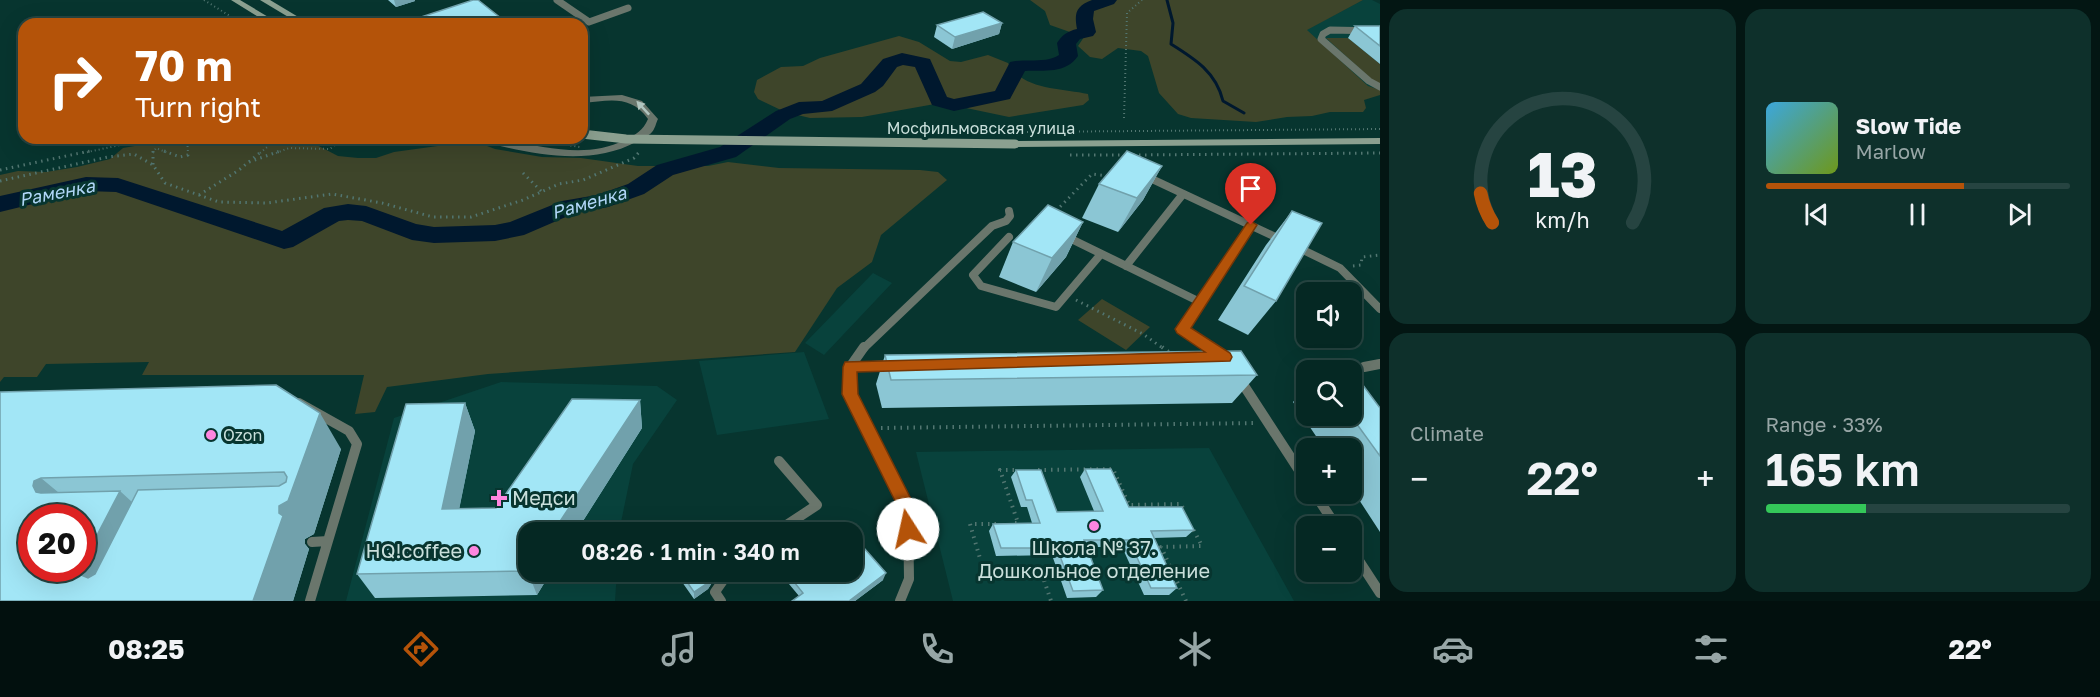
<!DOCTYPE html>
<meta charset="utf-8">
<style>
body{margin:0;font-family:"Golos Text",sans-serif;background:#0e302b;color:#f1f3f6;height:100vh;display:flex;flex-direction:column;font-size:22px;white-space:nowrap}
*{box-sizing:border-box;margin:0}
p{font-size:20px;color:#97a6a6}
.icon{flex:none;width:33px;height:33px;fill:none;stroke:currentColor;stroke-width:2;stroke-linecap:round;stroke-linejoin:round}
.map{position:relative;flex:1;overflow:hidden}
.sheet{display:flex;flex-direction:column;gap:9px;padding:9px;background:#031613;width:720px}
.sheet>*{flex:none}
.banner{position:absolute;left:18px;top:18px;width:570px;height:126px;border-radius:18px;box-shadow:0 6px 24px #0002,0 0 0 2px #264441;background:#b45309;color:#fff;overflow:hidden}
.fabs{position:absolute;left:1296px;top:282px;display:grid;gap:12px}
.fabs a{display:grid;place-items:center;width:66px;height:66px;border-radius:12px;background:#052823;box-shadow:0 6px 24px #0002,0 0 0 2px #264441;font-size:30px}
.speed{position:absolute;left:18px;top:504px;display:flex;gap:12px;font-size:30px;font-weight:700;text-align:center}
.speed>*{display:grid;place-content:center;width:78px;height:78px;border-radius:50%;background:#052823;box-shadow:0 6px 24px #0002,0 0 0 2px #264441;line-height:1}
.speed .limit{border:9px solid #d22;background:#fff;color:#111}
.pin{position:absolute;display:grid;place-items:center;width:51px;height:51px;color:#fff;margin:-62px -26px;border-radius:50% 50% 50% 0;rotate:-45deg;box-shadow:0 0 6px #0007}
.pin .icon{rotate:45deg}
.me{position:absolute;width:66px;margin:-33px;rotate:350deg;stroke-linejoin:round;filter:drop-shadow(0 0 4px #0008)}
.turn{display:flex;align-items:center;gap:21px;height:126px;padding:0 18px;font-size:27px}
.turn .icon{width:78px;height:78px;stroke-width:2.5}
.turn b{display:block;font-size:42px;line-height:51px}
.big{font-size:45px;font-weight:600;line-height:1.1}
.sheet .widget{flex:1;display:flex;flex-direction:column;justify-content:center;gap:9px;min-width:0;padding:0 21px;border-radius:18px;background:#0e302b}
.sheet .dial{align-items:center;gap:0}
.dial svg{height:156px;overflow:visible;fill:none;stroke:#264441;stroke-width:7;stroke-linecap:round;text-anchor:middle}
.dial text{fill:#f1f3f6;stroke:none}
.song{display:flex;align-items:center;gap:18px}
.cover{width:72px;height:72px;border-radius:9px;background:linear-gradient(135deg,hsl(200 70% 55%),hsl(80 70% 35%))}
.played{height:6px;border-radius:3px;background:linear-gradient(90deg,#b45309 65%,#264441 65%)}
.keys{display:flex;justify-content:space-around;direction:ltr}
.heat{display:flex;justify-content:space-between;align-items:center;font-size:33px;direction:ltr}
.charge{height:9px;border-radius:4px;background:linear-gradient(90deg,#34c759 33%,#264441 0)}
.sheet .tiles{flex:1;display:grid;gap:9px;grid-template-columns:repeat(2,1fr)}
.trip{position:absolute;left:518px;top:522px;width:345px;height:60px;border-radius:18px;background:#052823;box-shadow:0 6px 24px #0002,0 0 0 2px #264441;font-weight:600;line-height:60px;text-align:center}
.tab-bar{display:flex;height:96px;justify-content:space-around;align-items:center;background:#02100e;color:#97a6a6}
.tab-bar .icon{width:42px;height:42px}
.tab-bar .active{color:#b45309}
.tab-bar b{font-size:27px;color:#f1f3f6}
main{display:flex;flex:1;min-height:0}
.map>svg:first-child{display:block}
.built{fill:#08423c}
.green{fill:#3e452a}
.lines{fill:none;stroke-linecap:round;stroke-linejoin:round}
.stream{stroke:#00182e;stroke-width:3}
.river{fill:#00182e;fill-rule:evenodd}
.path-far2{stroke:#527671;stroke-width:2;stroke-dasharray:1 3;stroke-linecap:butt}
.path-far1{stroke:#527671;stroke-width:3;stroke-dasharray:1.5 4.5;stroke-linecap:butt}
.path{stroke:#527671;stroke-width:4;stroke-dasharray:1.5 5;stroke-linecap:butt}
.lane-far2{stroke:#6a766c;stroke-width:7}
.lane-far1{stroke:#6a766c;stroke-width:8}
.lane{stroke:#6a766c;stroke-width:10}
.street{fill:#6a766c;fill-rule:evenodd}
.secondary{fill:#8ba090;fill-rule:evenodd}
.path-bridge{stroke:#527671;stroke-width:2;stroke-dasharray:1 3;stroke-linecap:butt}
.secondary-bridge{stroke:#8ba090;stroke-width:9}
.wall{fill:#8bc6d4}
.shaded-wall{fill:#71a1ac}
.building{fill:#a2e6f6;stroke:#71a1ac;stroke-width:1.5;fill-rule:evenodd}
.oneway{fill:#b1c5bf}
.route{fill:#b45309;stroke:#753606;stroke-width:1.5}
.poi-dot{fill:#fe86e0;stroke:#07352f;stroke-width:2}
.labels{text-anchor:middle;stroke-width:6;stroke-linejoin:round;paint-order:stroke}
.street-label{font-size:16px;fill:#c9dfdb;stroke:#07352f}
.poi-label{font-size:16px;fill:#c9dfdb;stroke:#07352f;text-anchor:start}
.water-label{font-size:18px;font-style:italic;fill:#b0d6f7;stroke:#07352f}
.near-poi-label{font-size:20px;fill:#c9dfdb;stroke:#07352f;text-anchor:start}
</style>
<main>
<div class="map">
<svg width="1380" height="601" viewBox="0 0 1380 601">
<rect width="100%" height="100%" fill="#07352f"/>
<path class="built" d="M1363 0H1372L1380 4V95L1285 41Z
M873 273 892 283 824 355 805 343Z
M804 352 829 419 717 435 699 361Z
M501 382 657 386 677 400 633 464 619 532H528V572H617L615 601H346L394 418Z
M1209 448 1294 601H953L916 452Z"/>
<path class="green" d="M1030 0H1363L1307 30 1368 86 1380 90V95L1364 100 1366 108 1363 112H1330L1312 116 1287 117 1256 122 1191 118 1178 114 1159 93 1148 56 1141 51 1118 48 1102 59 1090 57 1078 46 1084 37 1050 25 1045 11Z
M899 36 919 42 950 61 961 62 988 55 1008 63C1022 90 1061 88 1088 94L1089 100 1083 105 1009 117 947 104H935L862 117 810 118 785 112 758 99 754 92 757 80 781 67 803 66 820 58Z
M1326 38H1348L1380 64V87Z
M311 138 307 140 338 156 358 158H376L394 152 474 141 495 149 542 157 581 158 638 166H708L728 162 779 168 920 170 938 172 947 180 881 235 872 262 837 288 795 352 488 374 387 387 375 412 355 414 364 375H142L149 362 46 364 37 377H4L0 382V175L18 171 46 172 77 167 110 159 123 148 175 139Z
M1102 299 1150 327 1126 350 1078 320Z"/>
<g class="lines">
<path class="stream" d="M1167 0 1173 23 1171 44C1195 59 1216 72 1223 101L1244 113"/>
<path class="river" d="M1092 0H1117L1114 4 1094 11 1093 19 1096 32 1093 36 1080 39 1076 44 1078 56C1066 74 1044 70 1025 71L1010 99 954 111 932 105 915 67 903 65 897 67 883 86 875 92 832 111 803 114 790 119 736 157 673 175 644 194 608 207 575 213 524 235 495 241 434 243 412 240 362 221 348 220 339 221 293 247 284 249 116 192 86 191 0 212V196L86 177 118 178 282 231 324 208 348 204 366 206 416 224 434 227 495 225 510 222 562 201 597 195 628 184 657 165 720 147 776 111 799 102 822 101 861 84 883 59 902 53 930 59 947 97 954 99 995 91 1010 62C1026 58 1046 64 1059 55L1057 43C1062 35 1068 31 1077 29 1074 13 1076 6 1092 0Z"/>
<path class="path-far2" d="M204 0 243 24
M1124 118 1127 13 1142 0
M1019 132 1380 129
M187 138 188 153
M83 153 153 138
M153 153 156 148 168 153
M260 153 278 138
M276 153 289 148 330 149 340 141 335 138"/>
<path class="path-far1" d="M153 151V165
M164 151 180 157 188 155V151
M1070 155H1126
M1133 155 1380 153
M249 162 280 151
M0 170 90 151
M523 173 542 192
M0 181 108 157 134 154 153 165 165 183 219 202 267 203 332 194 382 203 433 217H471L523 200 559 184 583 180 634 158 640 151
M199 195 239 170 262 151
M1056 211 1092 174 1109 176
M1353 266 1361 265 1362 257 1380 255
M1076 300 1143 334 1164 349"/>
<path class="path" d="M1162 347 1170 353
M881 428 1256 423
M1038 470 1113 469 1129 505 1181 504 1184 511
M1015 523H1018L1000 470H1019
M996 524H970L984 572 1041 571 1051 601
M1186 601 1161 547 1202 546 1192 527"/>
<path class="lane-far2" d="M557 0 589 22 628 8
M1380 31 1330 30 1323 34 1321 39 1369 81 1380 87"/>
<path class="lane-far1" d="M1154 180 1284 241
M1063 235 1200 302
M1009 237 973 275 981 286 1056 307 1101 254
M1297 247 1340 268 1380 309
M1126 266 1183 194
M863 349 992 226 1006 221 1010 216 1009 211
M1215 349 1182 329 1251 226"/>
<path class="lane" d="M864 347 850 367V394L908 509 909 579 900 601
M1212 347 1226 359
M850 367 893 365
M1364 367 1380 364
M1239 378 1306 481
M299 403 349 431 357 444 310 601
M1315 494 1336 526
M776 532 817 505 779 461
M312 542 328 541
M1352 550 1380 593
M721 601 715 592 729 572"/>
<path class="street" d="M622 95 642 101 658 119C656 123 655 129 652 132 649 136 641 139 636 142 587 168 527 153 476 140L474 138C525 138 576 164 625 140 636 134 643 131 648 119 630 94 609 101 582 103V97Z"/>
<path class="secondary" d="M231 0H240L280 24H270Z
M260 0H270L310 24H300Z
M1380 138V144L1015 147 1010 144 1015 141Z"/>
<path class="path-bridge" d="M523 138 580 147"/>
<path class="secondary-bridge" d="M582 134 626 139 1015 144"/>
</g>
<path class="wall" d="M388 0H415V1L396 7Z
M418 18 503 24H420Z
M1002 23 999 34 952 49 934 37 937 25Z
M1355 26H1380V64L1348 38Z
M1162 166 1143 200 1118 232 1082 218 1099 184Z
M1292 211 1276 301 1248 335 1218 320 1266 245Z
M1083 222 1066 257 1036 292 999 277 1013 242Z
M885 355 1257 375 1232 403 882 408 876 384Z
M1306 388V416H1352L1380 408V532L1352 489V448H1324L1293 402Z
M0 392 341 449 314 534 305 539V544L309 549 293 601H0Z
M640 400 642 428 576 532H528V572H551L537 595 375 598 357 574 465 403 475 431 459 509 496 508Z
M1085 469 1129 507 1194 530 1186 537 1154 538 1177 588 1169 595H1144L1122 547H1086L1103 590 1096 597 1067 598 1052 555 996 556 989 531 993 524 1032 523 1027 507H1021L1011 477 1016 470 1057 512 1094 511 1080 477Z
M675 572H716L715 578 708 589 694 599Z
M779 572H829L830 573 883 580 855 601H792L799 596Z"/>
<path class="shaded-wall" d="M394 0H415V1L396 7Z
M502 19 503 24H487Z
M1002 23 999 34 952 49 955 37Z
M1162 166 1143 200 1118 232 1137 198Z
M1083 222 1066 257 1036 292 1052 258Z
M640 400 642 428 576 532H553Z
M465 403 475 431 454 535 442 509Z
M320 413 341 449 314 534 305 539V544L309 549 293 601H253L279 513V506Z
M41 478 82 512 36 492 33 486 34 481Z
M120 491 156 524 122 598 81 575V568H82V564Z
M528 572H551L537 595Z
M716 572 715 578 708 589 694 599V592Z
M886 573 883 580 855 601H849Z"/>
<path class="building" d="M473 0H478L502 19 487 24H426L418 18Z
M983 12 1002 23 955 37 937 25Z
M1355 26H1380V46Z
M1127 151 1162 166 1137 198 1099 184Z
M1048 205 1083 222 1052 258 1013 242Z
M1292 211 1322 223 1276 301 1244 286Z
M1241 351 1257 375 891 380 885 355Z
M1352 373H1354L1380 408V456L1351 416Z
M276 385 320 413 288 501 279 506V513L283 516 253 601H0V392ZM284 472 287 477 286 482 279 486 138 490 95 574 88 578 81 575V568H32V518H82V564L120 491 41 493 36 492 33 486 34 481 41 478Z
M572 399 640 400 553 532H528V571L357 574 406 404 465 403 442 509 496 508Z
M1085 469H1111L1129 507H1182L1194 530 1151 531 1177 588H1151L1129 540H1084L1103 590 1073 591 1057 548H1001L993 524 1040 523 1032 500H1026L1016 470H1041L1057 512 1103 511Z
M864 548 886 573 849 601H792L803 593 786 572H829L830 573 832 572H852V557Z
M680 572H716L709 582 694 592Z"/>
<defs><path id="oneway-solid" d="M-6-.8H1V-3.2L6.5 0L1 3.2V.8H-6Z" transform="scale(1.5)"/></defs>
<use class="oneway" href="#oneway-solid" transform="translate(643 108) rotate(-133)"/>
<path class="route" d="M1251 221 1257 225 1191 328 1230 353 1232 357 1230 361 857 372 858 394 916 509 917 529 914 534 908 537 902 534 899 529V509L842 394 843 367 845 362 1205 352 1177 333 1175 329 1247 223Z"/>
<g class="poi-dot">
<circle cx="211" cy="435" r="6"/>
<path d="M496 489h6v6h6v6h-6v6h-6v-6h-6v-6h6z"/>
<circle cx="1094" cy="526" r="6"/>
<circle cx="474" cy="551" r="6"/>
</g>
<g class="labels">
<g class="street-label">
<text x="981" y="134">Мосфильмовская улица</text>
</g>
<g class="poi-label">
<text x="223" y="441">Ozon</text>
</g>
<g class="water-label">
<text transform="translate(57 193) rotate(-11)" y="6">Раменка</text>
<text transform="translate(589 203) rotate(-16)" y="6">Раменка</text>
</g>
<g class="near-poi-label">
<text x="512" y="505">Медси</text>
<text x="1094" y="555" text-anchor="middle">Школа № 37.<tspan x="1094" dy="23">Дошкольное отделение</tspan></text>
<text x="462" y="558" text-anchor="end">HQ!coffee</text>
</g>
</g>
</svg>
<div class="fabs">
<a><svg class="icon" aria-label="sound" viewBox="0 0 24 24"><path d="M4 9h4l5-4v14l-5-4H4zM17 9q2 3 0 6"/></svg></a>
<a><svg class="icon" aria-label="search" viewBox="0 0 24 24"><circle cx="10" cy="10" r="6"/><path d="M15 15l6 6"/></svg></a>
<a>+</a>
<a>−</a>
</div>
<div class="speed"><div class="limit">20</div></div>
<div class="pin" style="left:1251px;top:225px;background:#d93025"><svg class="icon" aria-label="arrive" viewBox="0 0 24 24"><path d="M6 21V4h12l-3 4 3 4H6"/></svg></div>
<svg class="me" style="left:908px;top:529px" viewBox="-20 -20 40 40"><circle r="19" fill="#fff"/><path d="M0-13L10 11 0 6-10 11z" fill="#b45309"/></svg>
<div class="trip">08:26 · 1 min · 340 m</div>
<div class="banner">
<div class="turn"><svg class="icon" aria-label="right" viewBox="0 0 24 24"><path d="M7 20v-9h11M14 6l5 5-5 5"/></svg><div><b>70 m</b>Turn right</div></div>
</div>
</div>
<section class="sheet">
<div class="tiles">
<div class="widget dial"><svg viewBox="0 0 100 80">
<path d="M14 69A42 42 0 1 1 86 69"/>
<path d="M14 69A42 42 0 0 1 8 54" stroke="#b45309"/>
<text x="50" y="56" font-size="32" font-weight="700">13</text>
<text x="50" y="72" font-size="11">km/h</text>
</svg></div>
<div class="widget">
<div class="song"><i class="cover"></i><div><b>Slow Tide</b><p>Marlow</p></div></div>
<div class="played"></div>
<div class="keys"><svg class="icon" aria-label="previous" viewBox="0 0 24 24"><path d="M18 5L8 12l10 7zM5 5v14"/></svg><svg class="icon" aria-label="pause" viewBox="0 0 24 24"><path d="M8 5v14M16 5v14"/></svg><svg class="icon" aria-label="next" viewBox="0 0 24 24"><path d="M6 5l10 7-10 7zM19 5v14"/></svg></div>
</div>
<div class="widget"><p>Climate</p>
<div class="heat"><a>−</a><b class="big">22°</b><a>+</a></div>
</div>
<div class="widget"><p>Range · 33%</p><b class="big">165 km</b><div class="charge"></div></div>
</div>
</section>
</main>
<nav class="tab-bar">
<b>08:25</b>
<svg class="icon active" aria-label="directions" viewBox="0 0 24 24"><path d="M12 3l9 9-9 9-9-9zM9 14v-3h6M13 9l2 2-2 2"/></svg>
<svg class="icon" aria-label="music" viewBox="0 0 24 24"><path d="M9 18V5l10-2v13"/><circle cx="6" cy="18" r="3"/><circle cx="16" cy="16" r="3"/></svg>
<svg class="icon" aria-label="phone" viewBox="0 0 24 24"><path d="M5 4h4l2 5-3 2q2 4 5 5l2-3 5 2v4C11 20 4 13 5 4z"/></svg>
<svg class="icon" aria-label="climate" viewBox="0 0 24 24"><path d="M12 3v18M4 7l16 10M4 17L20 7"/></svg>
<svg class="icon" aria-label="car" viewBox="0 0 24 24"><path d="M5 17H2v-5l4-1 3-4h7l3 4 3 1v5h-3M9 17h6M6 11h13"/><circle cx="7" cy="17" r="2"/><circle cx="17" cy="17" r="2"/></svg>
<svg class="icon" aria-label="filters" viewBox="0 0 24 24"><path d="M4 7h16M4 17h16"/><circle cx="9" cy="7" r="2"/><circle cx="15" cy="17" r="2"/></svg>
<b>22°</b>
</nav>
